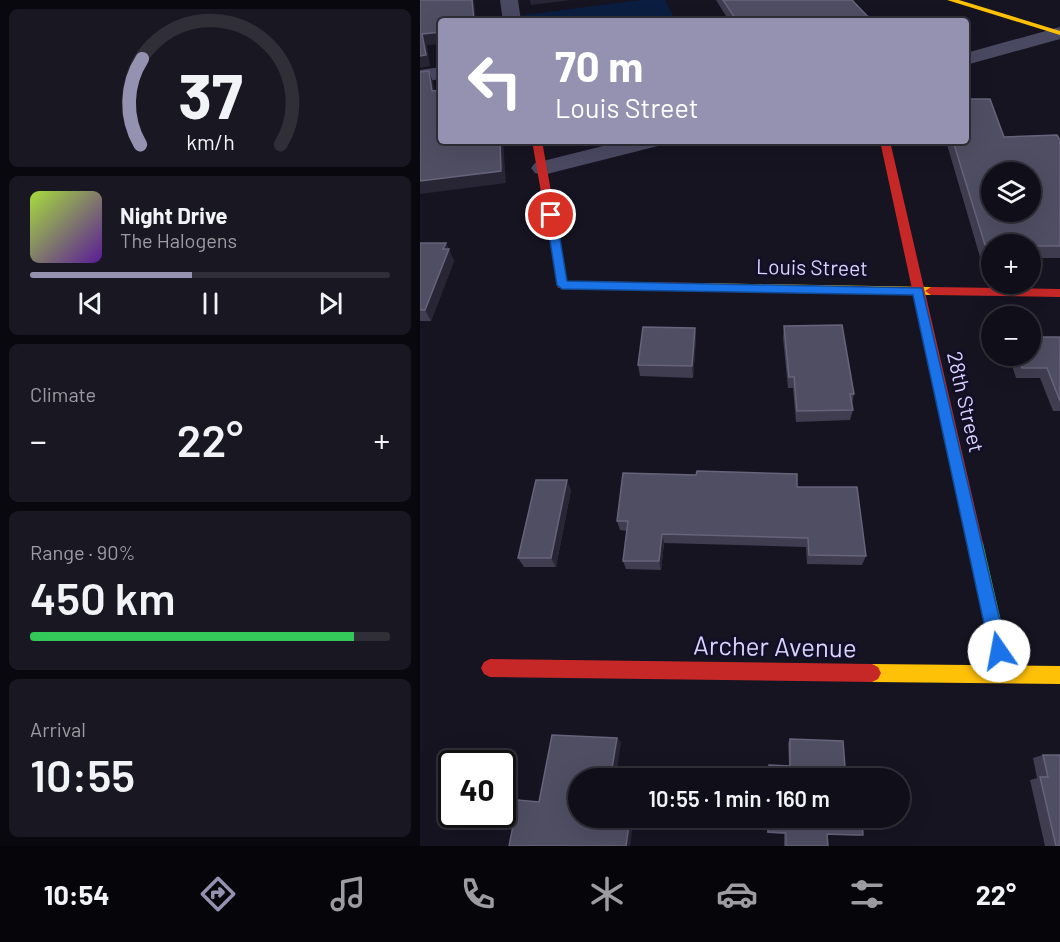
<!DOCTYPE html>
<meta charset="utf-8">
<style>
body{margin:0;font-family:Barlow,sans-serif;background:#191822;color:#f1f3f6;height:100vh;display:flex;flex-direction:column;font-size:22px;white-space:nowrap}
*{box-sizing:border-box;margin:0}
p{font-size:20px;color:#9c9ca2}
.icon{flex:none;width:33px;height:33px;fill:none;stroke:currentColor;stroke-width:2;stroke-linecap:round;stroke-linejoin:round}
.map{position:relative;flex:1;overflow:hidden}
.side{display:flex;flex-direction:column;gap:9px;padding:9px;background:#09080e;width:420px}
.side>*{flex:none}
.top-card{position:absolute;left:18px;top:18px;width:531px;height:126px;border-radius:6px;box-shadow:0 6px 24px #0002,0 0 0 2px #302f38;background:#9591b1;color:#fff;overflow:hidden}
.controls{position:absolute;left:561px;top:162px;display:grid;gap:12px}
.controls a{display:grid;place-items:center;width:60px;height:60px;border-radius:50%;background:#100f19;box-shadow:0 6px 24px #0002,0 0 0 2px #302f38;font-size:30px}
.speed{position:absolute;left:18px;top:750px;display:flex;gap:12px;font-size:30px;font-weight:700;text-align:center}
.speed>*{display:grid;place-content:center;width:78px;height:78px;border-radius:50%;background:#100f19;box-shadow:0 6px 24px #0002,0 0 0 2px #302f38;line-height:1}
.speed .limit{border:3px solid #111;border-radius:9px;background:#fff;color:#111}
.pin{position:absolute;display:grid;place-items:center;width:51px;height:51px;color:#fff;margin:-26px;border:3px solid #fff;border-radius:50%;box-shadow:0 2px 6px #0007}
.me{position:absolute;width:66px;margin:-33px;rotate:348deg;stroke-linejoin:round;filter:drop-shadow(0 0 4px #0008)}
.turn{display:flex;align-items:center;gap:21px;height:126px;padding:0 18px;font-size:27px}
.turn .icon{width:78px;height:78px;stroke-width:2.5}
.turn b{display:block;font-size:42px;line-height:51px}
.big{font-size:45px;font-weight:600;line-height:1.1}
.side .card{flex:1;display:flex;flex-direction:column;justify-content:center;gap:9px;min-width:0;padding:0 21px;border-radius:9px;background:#191822}
.side .dial{align-items:center;gap:0}
.dial svg{height:156px;overflow:visible;fill:none;stroke:#302f38;stroke-width:7;stroke-linecap:round;text-anchor:middle}
.dial text{fill:#f1f3f6;stroke:none}
.song{display:flex;align-items:center;gap:18px}
.cover{width:72px;height:72px;border-radius:9px;background:linear-gradient(135deg,hsl(80 70% 55%),hsl(270 70% 35%))}
.played{height:6px;border-radius:3px;background:linear-gradient(90deg,#9591b1 45%,#302f38 45%)}
.keys{display:flex;justify-content:space-around;direction:ltr}
.heat{display:flex;justify-content:space-between;align-items:center;font-size:33px;direction:ltr}
.charge{height:9px;border-radius:4px;background:linear-gradient(90deg,#34c759 90%,#302f38 0)}
.trip{position:absolute;left:148px;top:768px;width:342px;height:60px;border-radius:30px;background:#100f19;box-shadow:0 6px 24px #0002,0 0 0 2px #302f38;font-weight:600;line-height:60px;text-align:center}
.menu{display:flex;height:96px;justify-content:space-around;align-items:center;background:#06060a;color:#9c9ca2}
.menu .icon{width:42px;height:42px}
.menu .active{color:#9591b1}
.menu b{font-size:27px;color:#f1f3f6}
main{display:flex;flex:1;min-height:0}
.map>svg:first-child{display:block}
.water{fill:#0b1e41}
.lines{fill:none;stroke-linecap:round;stroke-linejoin:round}
.street{fill:#4a4962;fill-rule:evenodd}
.fast{fill:#4caf50;fill-rule:evenodd}
.slow{fill:#ffc107;fill-rule:evenodd}
.jam{fill:#c62828;fill-rule:evenodd}
.wall{fill:#403d50}
.shaded-wall{fill:#282635}
.building{fill:#504e63;stroke:#66637b;stroke-width:1.5;fill-rule:evenodd}
.route{fill:#1a73e8;stroke:#114b97;stroke-width:1.5}
.labels{text-anchor:middle;stroke-width:6;stroke-linejoin:round;paint-order:stroke}
.street-label{font-size:21px;fill:#d9d4ff;stroke:#130f26}
.near-street-label{font-size:26px;fill:#d9d4ff;stroke:#130f26}
</style>
<main>
<section class="side">
<div class="card dial"><svg viewBox="0 0 100 80">
<path d="M14 69A42 42 0 1 1 86 69"/>
<path d="M14 69A42 42 0 0 1 15 25" stroke="#9591b1"/>
<text x="50" y="56" font-size="32" font-weight="700">37</text>
<text x="50" y="72" font-size="11">km/h</text>
</svg></div>
<div class="card">
<div class="song"><i class="cover"></i><div><b>Night Drive</b><p>The Halogens</p></div></div>
<div class="played"></div>
<div class="keys"><svg class="icon" aria-label="previous" viewBox="0 0 24 24"><path d="M18 5L8 12l10 7zM5 5v14"/></svg><svg class="icon" aria-label="pause" viewBox="0 0 24 24"><path d="M8 5v14M16 5v14"/></svg><svg class="icon" aria-label="next" viewBox="0 0 24 24"><path d="M6 5l10 7-10 7zM19 5v14"/></svg></div>
</div>
<div class="card"><p>Climate</p>
<div class="heat"><a>−</a><b class="big">22°</b><a>+</a></div>
</div>
<div class="card"><p>Range · 90%</p><b class="big">450 km</b><div class="charge"></div></div>
<div class="card"><p>Arrival</p><b class="big">10:55</b></div>
</section>
<div class="map">
<svg width="640" height="846" viewBox="0 0 640 846">
<rect width="100%" height="100%" fill="#161421"/>
<path class="water" d="M221 0H245L256 21H106L104 15Z"/>
<g class="lines">
<path class="street" d="M80 0H98L101 21H83Z
M640 27V39L546 65V53Z
M21 67V79L0 82V70Z
M203 141H241L238 146 123 175 115 173 111 168 115 163Z"/>
<path class="fast" d="M555 536 560 538 563 543 593 673 590 679 584 682 578 679 575 673 547 543 550 538Z"/>
<path class="slow" d="M527 0H539L640 31V35Z
M278 283 511 287 517 291 511 295 278 291 272 287Z
M452 664 640 666V684L452 682 446 679 443 673 446 667Z"/>
<path class="jam" d="M112 141H122L147 281 278 283 282 284V290L138 288Z
M460 141H470L563 543 560 548 555 550 550 548 547 543Z
M511 287 640 289V297L511 295 505 291Z
M70 659 452 664 458 667 461 673 458 679 452 682 70 677 64 674 61 668 64 662Z"/>
</g>
<path class="wall" d="M296 0H432L452 21H309Z
M584 137 640 140V258H610V244H572V257H560L526 141H546Z
M0 243H26L34 261 11 321H0Z
M364 326 434 394 432 404 433 410 430 420 376 422 373 388H368L363 338Z
M275 328 276 339 273 378 220 376 218 365Z
M640 337V411H633L620 378H596L589 356H610Z
M377 487 446 556 442 565 387 564 386 547 244 543 241 570 206 569 203 561 207 531 200 530 197 521Z
M151 490 136 567H104L98 558Z
M370 739 425 767 439 778H348L349 765 369 766 368 743Z
M623 755H640V846H625L610 780 617 778 613 758Z
M347 818H442L443 835 438 836 408 835V846H364V834L347 833Z"/>
<path class="shaded-wall" d="M52 0H54L56 21H50Z
M110 0H151L111 5Z
M21 32V44L7 45 10 66 0 68V56L2 34Z
M9 71 13 82 17 103 12 91Z
M80 141H83L86 183 0 194V181Z
M26 243 34 261 11 321 5 310Z
M275 328 276 339 273 378 272 366Z
M147 480 151 490 136 567 131 558Z
M242 534 244 543 241 570 239 561Z
M197 738 201 742 197 771 192 768Z
M216 769 219 772 218 778H215Z
M210 818H214L210 846H206Z"/>
<path class="building" d="M0 0H52L54 21H21V32L2 34 6 55 0 56Z
M303 0H432L452 21H317Z
M9 71 12 91 21 90V141H80L81 171 0 181V72Z
M546 99H570L584 137 637 135 640 140V246H610V244L565 245 533 141H546ZM572 172H610V212H572Z
M0 243H26L23 249H29L5 310H0Z
M422 325 434 394H430L433 410 377 411 374 377H369L364 326Z
M223 327 275 328 272 366 218 365Z
M610 337H640V401L627 368H602L598 356H610Z
M277 471 377 474V487H437L446 556 389 555 388 538 242 534 239 561H203L208 521H197L203 473 276 475Z
M116 480H147L131 558H98Z
M132 735 197 738 192 768 216 769 215 778H159V818H210L206 846H89L98 800 119 802Z
M370 739 423 741 425 767H438L439 778H349V765L370 766Z
M623 755H640V846H636L620 777H628Z
M348 818H442L443 835 407 834 408 846H366V833L348 832Z"/>
<path class="route" d="M131 211 136 215 147 281 502 288 587 651 585 657 579 659 573 657 570 651 493 295 142 289 137 285 126 215Z"/>
<g class="labels">
<g class="street-label">
<text transform="translate(392 268) rotate(1)" y="7">Louis Street</text>
<text transform="translate(545 402) rotate(77)" y="7">28th Street</text>
</g>
<g class="near-street-label">
<text transform="translate(355 647) rotate(1)" y="9">Archer Avenue</text>
</g>
</g>
</svg>
<div class="controls">
<a><svg class="icon" aria-label="layers" viewBox="0 0 24 24"><path d="M12 4l9 5-9 5-9-5zM3 14l9 5 9-5"/></svg></a>
<a>+</a>
<a>−</a>
</div>
<div class="speed"><div class="limit">40</div></div>
<div class="pin" style="left:131px;top:215px;background:#d93025"><svg class="icon" aria-label="arrive" viewBox="0 0 24 24"><path d="M6 21V4h12l-3 4 3 4H6"/></svg></div>
<svg class="me" style="left:579px;top:651px" viewBox="-20 -20 40 40"><circle r="19" fill="#fff"/><path d="M0-13L10 11 0 6-10 11z" fill="#1a73e8"/></svg>
<div class="trip">10:55 · 1 min · 160 m</div>
<div class="top-card">
<div class="turn"><svg class="icon" aria-label="left" viewBox="0 0 24 24"><path d="M17 20v-9H6M10 6l-5 5 5 5"/></svg><div><b>70 m</b>Louis Street</div></div>
</div>
</div>
</main>
<nav class="menu">
<b>10:54</b>
<svg class="icon active" aria-label="directions" viewBox="0 0 24 24"><path d="M12 3l9 9-9 9-9-9zM9 14v-3h6M13 9l2 2-2 2"/></svg>
<svg class="icon" aria-label="music" viewBox="0 0 24 24"><path d="M9 18V5l10-2v13"/><circle cx="6" cy="18" r="3"/><circle cx="16" cy="16" r="3"/></svg>
<svg class="icon" aria-label="phone" viewBox="0 0 24 24"><path d="M5 4h4l2 5-3 2q2 4 5 5l2-3 5 2v4C11 20 4 13 5 4z"/></svg>
<svg class="icon" aria-label="climate" viewBox="0 0 24 24"><path d="M12 3v18M4 7l16 10M4 17L20 7"/></svg>
<svg class="icon" aria-label="car" viewBox="0 0 24 24"><path d="M5 17H2v-5l4-1 3-4h7l3 4 3 1v5h-3M9 17h6M6 11h13"/><circle cx="7" cy="17" r="2"/><circle cx="17" cy="17" r="2"/></svg>
<svg class="icon" aria-label="filters" viewBox="0 0 24 24"><path d="M4 7h16M4 17h16"/><circle cx="9" cy="7" r="2"/><circle cx="15" cy="17" r="2"/></svg>
<b>22°</b>
</nav>
